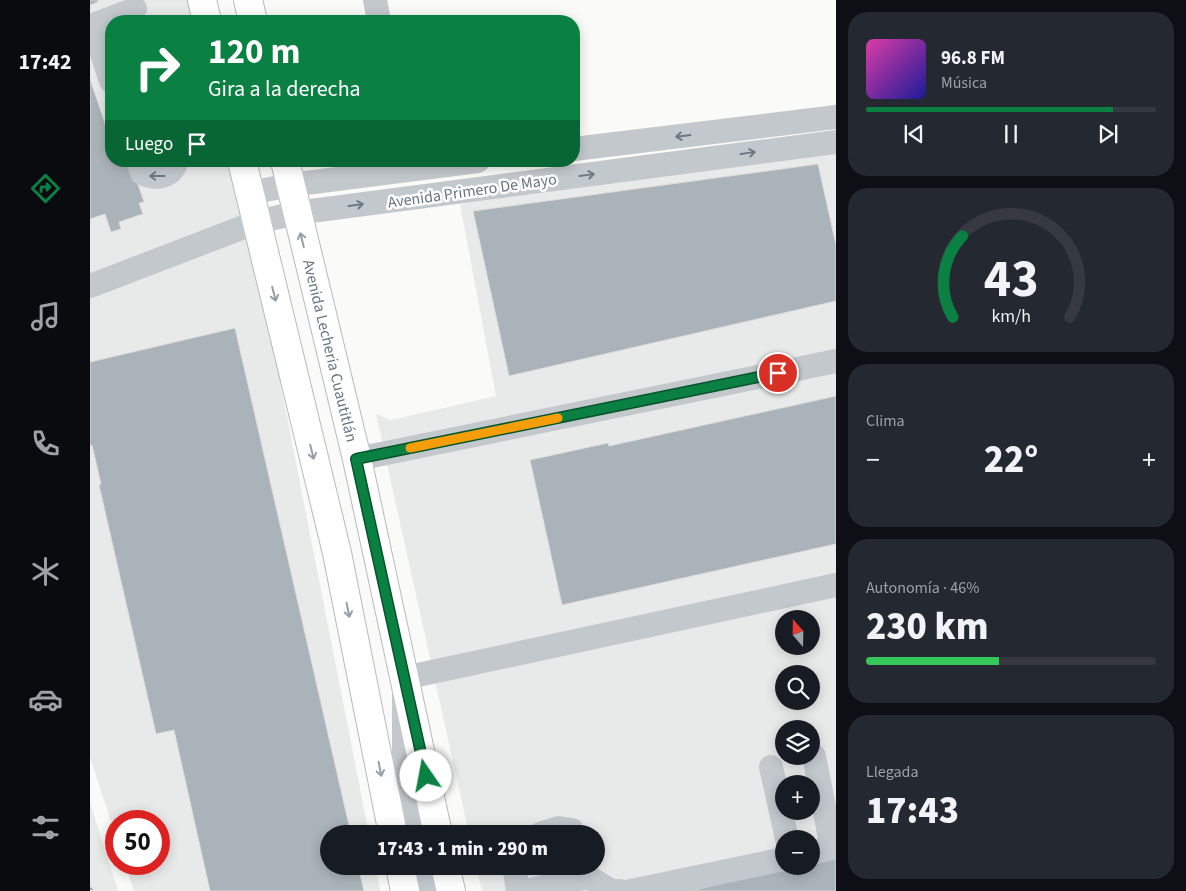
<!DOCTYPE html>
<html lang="es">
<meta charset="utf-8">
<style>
body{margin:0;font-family:"Source Sans 3",sans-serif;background:#242831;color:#f1f3f6;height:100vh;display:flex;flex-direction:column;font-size:19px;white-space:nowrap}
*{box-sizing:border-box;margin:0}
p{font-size:16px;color:#9ea1a6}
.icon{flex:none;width:28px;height:28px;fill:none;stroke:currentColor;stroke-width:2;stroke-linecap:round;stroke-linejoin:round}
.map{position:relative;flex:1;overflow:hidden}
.side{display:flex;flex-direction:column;gap:12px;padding:12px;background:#0d0f14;width:350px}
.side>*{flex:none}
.hud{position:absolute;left:15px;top:15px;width:475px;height:152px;border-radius:20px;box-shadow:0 2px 12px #0003;background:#0b8043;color:#fff;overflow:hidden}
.needle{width:32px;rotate:340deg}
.fabs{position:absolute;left:685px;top:610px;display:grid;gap:10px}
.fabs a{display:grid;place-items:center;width:45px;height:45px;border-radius:50%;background:#171b24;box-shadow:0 2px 12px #0003;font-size:25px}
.speed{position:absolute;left:15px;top:810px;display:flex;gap:10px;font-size:25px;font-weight:700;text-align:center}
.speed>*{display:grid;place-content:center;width:65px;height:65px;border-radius:50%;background:#171b24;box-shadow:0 2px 12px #0003;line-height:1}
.speed .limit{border:8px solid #d22;background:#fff;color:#111}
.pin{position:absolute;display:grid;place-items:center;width:42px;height:42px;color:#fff;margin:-21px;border:2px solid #fff;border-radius:50%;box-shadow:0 1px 5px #0007}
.me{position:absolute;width:55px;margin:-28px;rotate:348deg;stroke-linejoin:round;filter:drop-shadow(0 0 4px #0008)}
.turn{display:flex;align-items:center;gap:18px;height:105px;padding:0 20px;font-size:22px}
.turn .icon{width:65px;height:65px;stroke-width:2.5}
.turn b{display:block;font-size:35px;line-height:42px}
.then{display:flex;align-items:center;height:48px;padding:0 20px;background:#0003;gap:10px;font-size:19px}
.big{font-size:38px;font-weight:800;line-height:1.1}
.side .card{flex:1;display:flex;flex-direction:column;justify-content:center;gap:8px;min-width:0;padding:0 18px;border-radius:20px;background:#242831}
.side .dial{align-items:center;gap:0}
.dial svg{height:130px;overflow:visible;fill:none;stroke:#363941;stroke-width:7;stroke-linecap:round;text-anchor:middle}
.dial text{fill:#f1f3f6;stroke:none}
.song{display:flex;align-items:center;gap:15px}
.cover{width:60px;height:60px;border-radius:8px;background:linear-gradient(135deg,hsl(320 70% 55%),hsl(240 70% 35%))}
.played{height:5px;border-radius:2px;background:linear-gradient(90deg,#0b8043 85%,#363941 85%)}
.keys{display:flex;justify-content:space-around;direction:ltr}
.heat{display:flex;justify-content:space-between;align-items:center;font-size:28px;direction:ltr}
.charge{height:8px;border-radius:4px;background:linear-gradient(90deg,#34c759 46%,#363941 0)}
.trip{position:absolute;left:230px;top:825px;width:285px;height:50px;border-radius:25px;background:#171b24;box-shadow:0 2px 12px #0003;font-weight:800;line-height:50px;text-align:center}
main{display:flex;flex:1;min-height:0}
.tab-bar{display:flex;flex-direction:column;width:90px;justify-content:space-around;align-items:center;background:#090b0e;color:#9ea1a6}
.tab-bar .icon{width:35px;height:35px}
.tab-bar .on{color:#0b8043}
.tab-bar b{font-size:22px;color:#f1f3f6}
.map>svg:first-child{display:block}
.built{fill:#e8e9e9;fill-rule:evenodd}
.building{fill:#aab3b9;stroke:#dcdcda}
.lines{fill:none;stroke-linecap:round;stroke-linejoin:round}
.major-casing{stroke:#b5babe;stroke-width:30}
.minor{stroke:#c3c8cc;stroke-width:24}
.major{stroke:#fff;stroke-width:28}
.rail-casing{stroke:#a2aab0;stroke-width:5.5}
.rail{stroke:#fff;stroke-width:4;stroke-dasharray:11;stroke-linecap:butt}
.oneway{stroke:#6a7a87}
.oneway2{stroke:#939fa8}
.route-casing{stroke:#07532c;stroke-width:12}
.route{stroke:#0b8043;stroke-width:9}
.slow{stroke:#f59e0b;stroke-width:9}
.labels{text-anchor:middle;stroke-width:5;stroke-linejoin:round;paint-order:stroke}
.street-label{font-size:16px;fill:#657683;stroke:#fff}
</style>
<main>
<nav class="tab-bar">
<b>17:42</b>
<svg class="icon on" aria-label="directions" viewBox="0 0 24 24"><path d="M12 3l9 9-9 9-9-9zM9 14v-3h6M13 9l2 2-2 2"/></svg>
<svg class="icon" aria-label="music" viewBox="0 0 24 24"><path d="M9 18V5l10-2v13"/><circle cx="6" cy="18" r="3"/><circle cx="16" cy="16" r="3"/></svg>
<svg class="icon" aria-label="phone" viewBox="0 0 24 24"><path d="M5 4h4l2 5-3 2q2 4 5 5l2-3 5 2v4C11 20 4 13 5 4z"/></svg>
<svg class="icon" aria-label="climate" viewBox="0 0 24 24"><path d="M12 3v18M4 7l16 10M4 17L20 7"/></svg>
<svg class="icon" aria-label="car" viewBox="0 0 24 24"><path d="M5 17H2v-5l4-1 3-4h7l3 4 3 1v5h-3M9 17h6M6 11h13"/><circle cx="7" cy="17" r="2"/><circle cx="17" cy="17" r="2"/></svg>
<svg class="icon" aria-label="filters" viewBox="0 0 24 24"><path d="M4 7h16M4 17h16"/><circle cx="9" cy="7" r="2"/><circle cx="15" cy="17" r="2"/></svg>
</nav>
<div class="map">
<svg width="746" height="891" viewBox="0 0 746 891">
<rect width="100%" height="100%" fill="#fafaf8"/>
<path class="built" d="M0 0H98L103 21H21V161H138L185 356 279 834H239V866H286L290 891H44L35 864H69V821H26V837L0 757Z
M746 152V891H392L386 866H506V834H379L286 414 301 420 406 396 370 204ZM694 619H721V646H694ZM694 674H721V701H694ZM694 729H721V756H694ZM694 784H721V811H694ZM694 839H721V866H694Z
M0 802 28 891H0Z"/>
<path class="building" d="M0 0H8V2L0 5Z
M0 79 21 141V161H40L54 202 49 203 53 214 29 222 31 229 21 232 15 214 0 219Z
M728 164 746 245V301L419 376 383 211Z
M145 328 261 834H239V866H268L274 891H120L84 730 66 734 9 485 11 484 2 445 0 446V362Z
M746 396V544L472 605 440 460 518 443 519 446Z
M746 856V891H600L703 866H721V862Z"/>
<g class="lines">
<g class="major-casing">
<g id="major">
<path d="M112 0 117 21"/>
<path d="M158 0 163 21"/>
<path d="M152 161 247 553 303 834"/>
<path id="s1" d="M195 161 267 459 348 834"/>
<path d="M310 866 315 891"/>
<path d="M355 866 361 891"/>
</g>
</g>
<path class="minor" d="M285 0 289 21
M21 81 6 35V24L45 9
M484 149 746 117
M48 161 52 173C66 180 81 178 87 161
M160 193 200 185 388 161
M0 286 167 222 206 213 746 142
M267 459 746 361
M681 767 697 839
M328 834 314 769V678L746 585
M450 834 469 828 482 830 484 834
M721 853 742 848 724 756
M334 866 340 891
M424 866 428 891
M436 891 498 877 522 891H530
M541 891 694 859"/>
<use href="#major" class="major"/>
<g class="rail-casing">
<path id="rail" d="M0 890V891"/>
</g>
<use href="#rail" class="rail"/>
</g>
<defs><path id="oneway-shaft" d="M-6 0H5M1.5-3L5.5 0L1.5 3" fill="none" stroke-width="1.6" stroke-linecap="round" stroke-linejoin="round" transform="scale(1.25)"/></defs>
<g class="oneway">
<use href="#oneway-shaft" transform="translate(593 136) rotate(173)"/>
<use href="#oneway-shaft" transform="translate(658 153) rotate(-8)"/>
<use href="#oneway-shaft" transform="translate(497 175) rotate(-8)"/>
<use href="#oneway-shaft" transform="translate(67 176) rotate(180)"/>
<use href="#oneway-shaft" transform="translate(266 205) rotate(-8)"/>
</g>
<g class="oneway2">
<use href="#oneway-shaft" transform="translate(212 240) rotate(-104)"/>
<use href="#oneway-shaft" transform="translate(184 294) rotate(76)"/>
<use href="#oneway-shaft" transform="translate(222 452) rotate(76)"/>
<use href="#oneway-shaft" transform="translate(258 610) rotate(79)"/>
<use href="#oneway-shaft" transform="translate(290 769) rotate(79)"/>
</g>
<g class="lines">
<g class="route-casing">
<path id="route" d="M336 776 266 459 688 373"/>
</g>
<use href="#route" class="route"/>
<path class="slow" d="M320 448 468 418"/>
</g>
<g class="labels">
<g class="street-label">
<text transform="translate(382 190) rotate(-8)" y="6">Avenida Primero De Mayo</text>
<text dy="6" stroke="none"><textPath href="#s1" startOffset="195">Avenida Lecheria Cuautitlán</textPath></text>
</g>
</g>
</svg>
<div class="fabs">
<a><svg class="needle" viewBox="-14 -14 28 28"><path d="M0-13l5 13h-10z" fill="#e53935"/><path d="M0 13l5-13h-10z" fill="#9ea1a6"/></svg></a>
<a><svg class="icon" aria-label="search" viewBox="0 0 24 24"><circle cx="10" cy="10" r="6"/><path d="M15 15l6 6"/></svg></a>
<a><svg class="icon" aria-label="layers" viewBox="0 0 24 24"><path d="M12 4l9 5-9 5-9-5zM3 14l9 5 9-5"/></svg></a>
<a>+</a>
<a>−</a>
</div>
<div class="speed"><div class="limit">50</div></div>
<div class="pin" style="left:688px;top:373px;background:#d93025"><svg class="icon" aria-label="arrive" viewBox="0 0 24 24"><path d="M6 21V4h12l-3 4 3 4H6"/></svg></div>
<svg class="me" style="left:336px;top:776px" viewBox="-20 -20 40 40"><circle r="19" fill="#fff"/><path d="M0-13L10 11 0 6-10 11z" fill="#0b8043"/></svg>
<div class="trip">17:43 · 1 min · 290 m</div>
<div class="hud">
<div class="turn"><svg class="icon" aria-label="right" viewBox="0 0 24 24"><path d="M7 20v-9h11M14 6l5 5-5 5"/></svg><div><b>120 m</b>Gira a la derecha</div></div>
<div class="then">Luego<svg class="icon" aria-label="arrive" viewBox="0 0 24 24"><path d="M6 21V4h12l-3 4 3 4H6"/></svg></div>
</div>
</div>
<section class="side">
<div class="card">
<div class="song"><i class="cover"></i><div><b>96.8 FM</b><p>Música</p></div></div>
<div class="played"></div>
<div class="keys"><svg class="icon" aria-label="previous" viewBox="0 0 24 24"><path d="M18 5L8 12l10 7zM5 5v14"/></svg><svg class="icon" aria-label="pause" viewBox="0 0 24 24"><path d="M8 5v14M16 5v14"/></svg><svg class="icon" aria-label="next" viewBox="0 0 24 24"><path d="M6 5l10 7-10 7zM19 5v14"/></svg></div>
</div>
<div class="card dial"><svg viewBox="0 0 100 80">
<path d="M14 69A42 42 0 1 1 86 69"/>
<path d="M14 69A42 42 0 0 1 20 19" stroke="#0b8043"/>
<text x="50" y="56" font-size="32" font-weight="700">43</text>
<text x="50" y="72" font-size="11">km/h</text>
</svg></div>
<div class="card"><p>Clima</p>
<div class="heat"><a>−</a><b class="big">22°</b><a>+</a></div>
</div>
<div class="card"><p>Autonomía · 46%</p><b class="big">230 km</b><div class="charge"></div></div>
<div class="card"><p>Llegada</p><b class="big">17:43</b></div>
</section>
</main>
